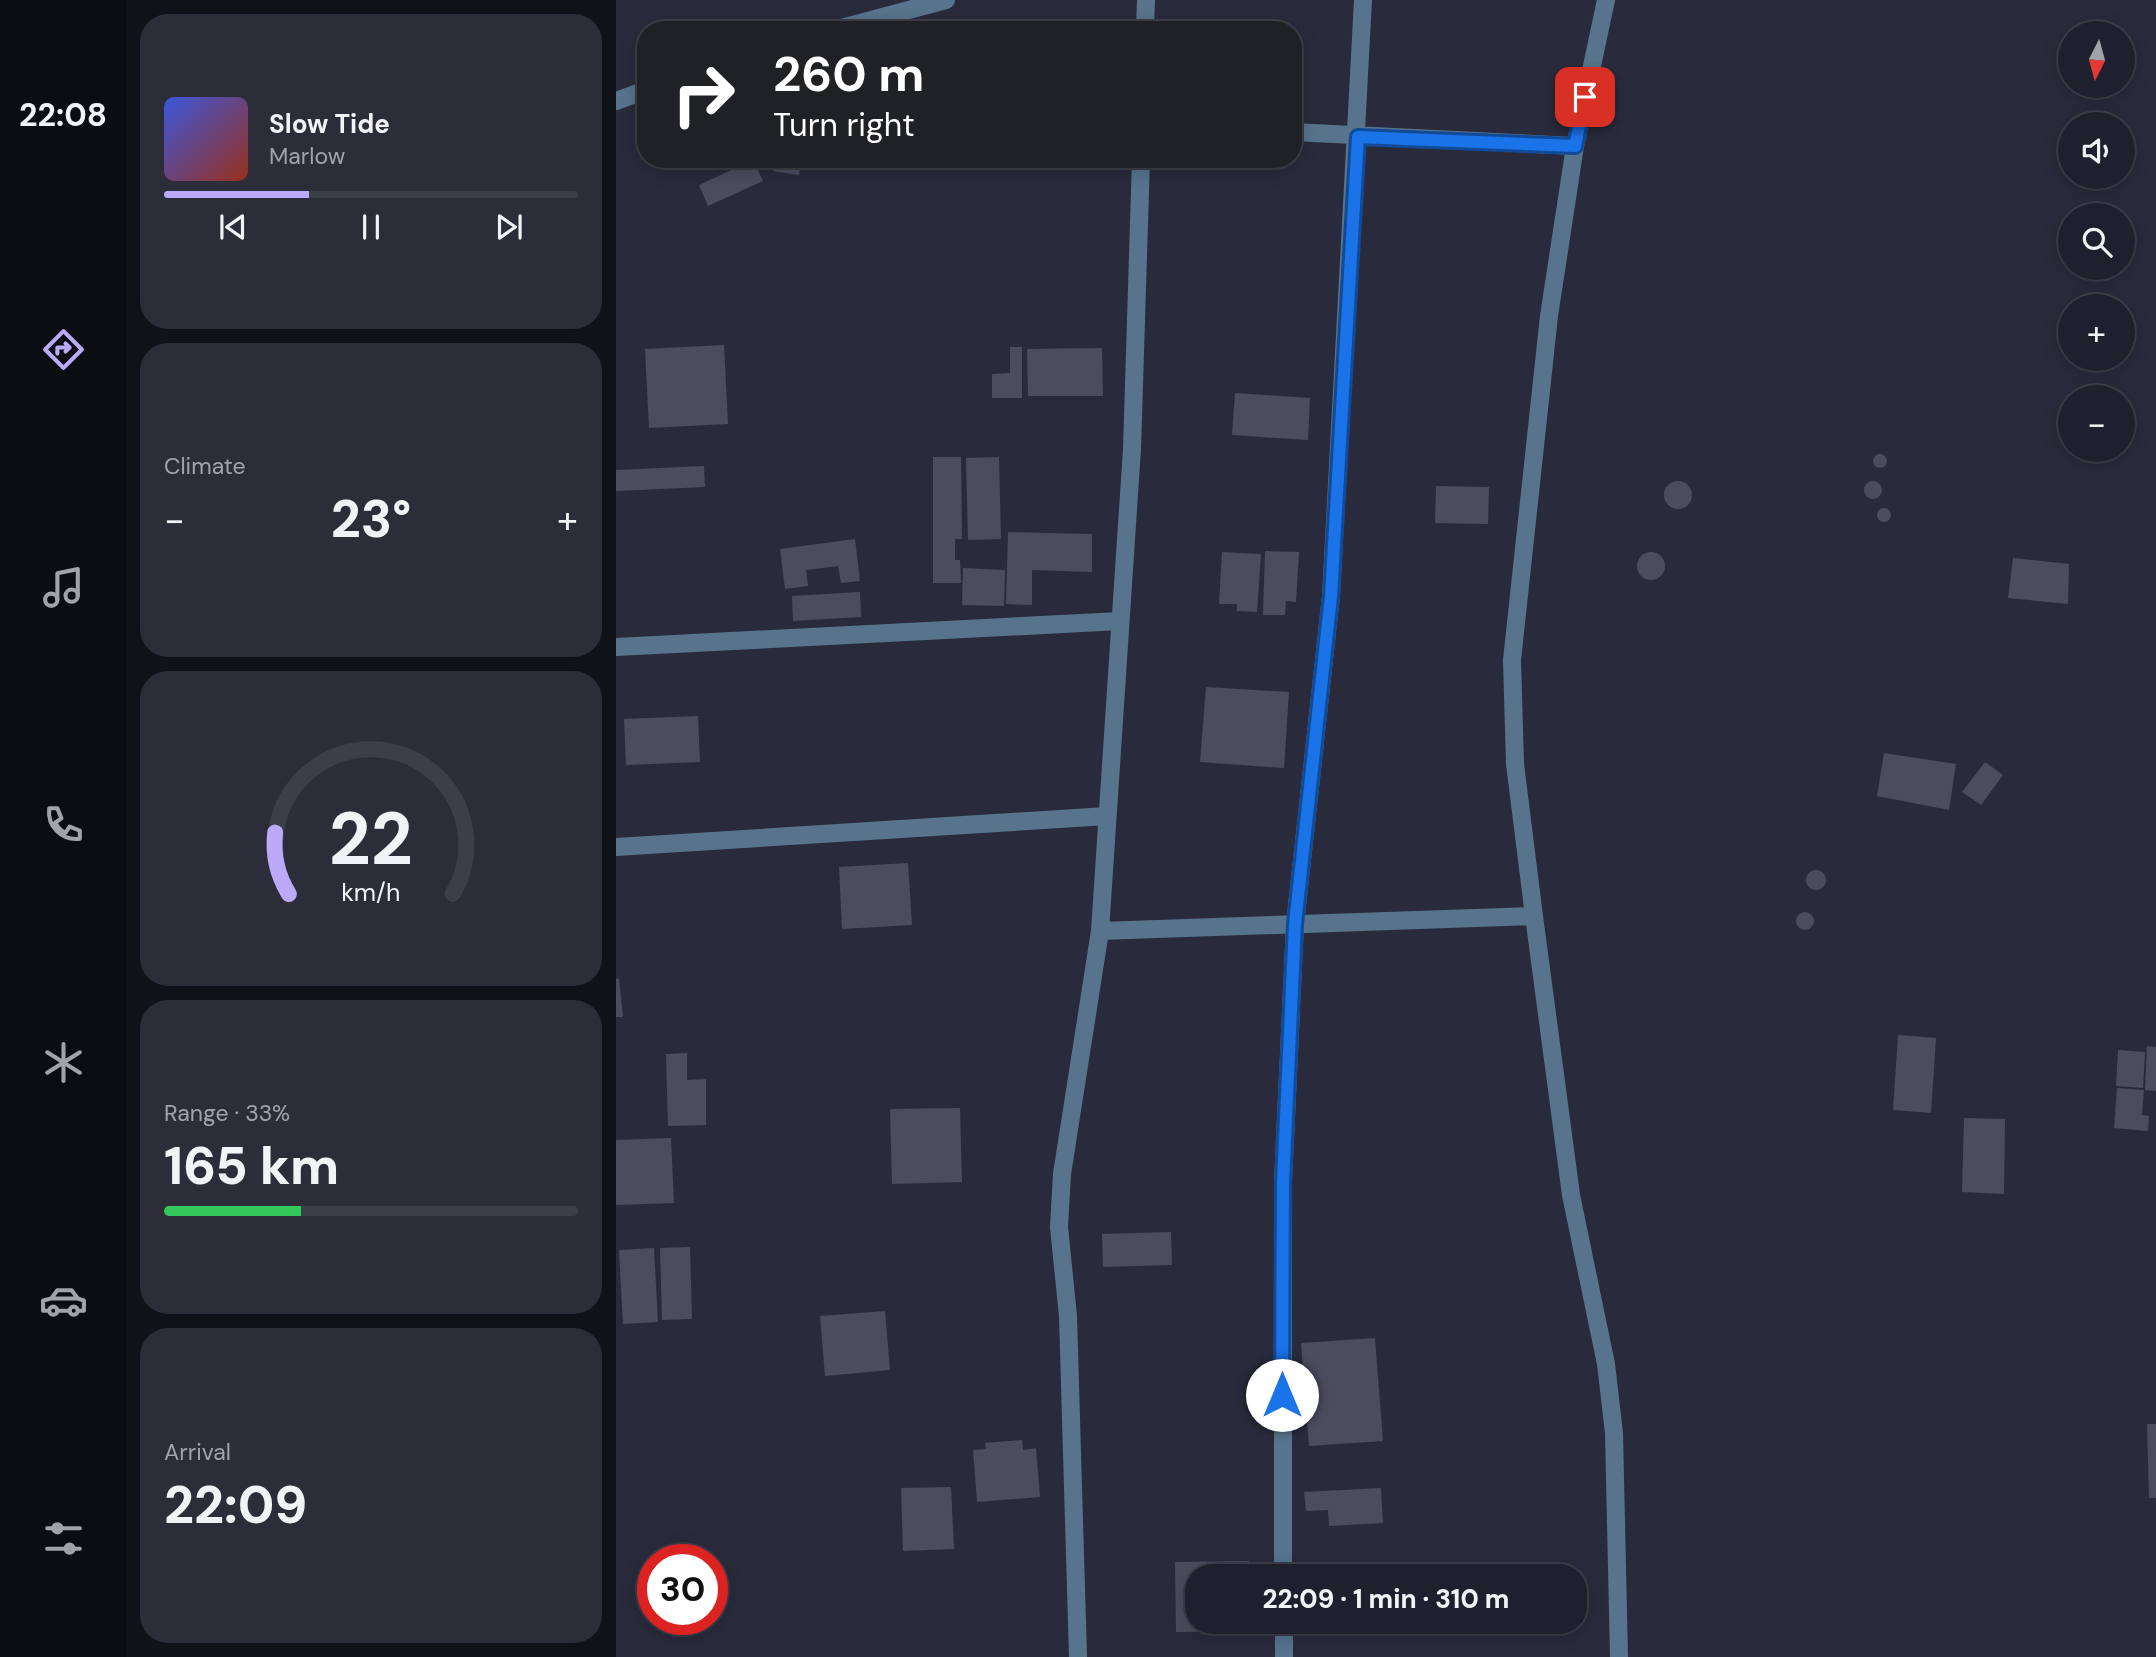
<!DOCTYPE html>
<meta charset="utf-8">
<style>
body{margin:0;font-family:"DM Sans",sans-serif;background:#2c2d39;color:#f1f3f6;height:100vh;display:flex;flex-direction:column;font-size:26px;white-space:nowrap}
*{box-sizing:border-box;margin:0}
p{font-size:23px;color:#a1a3aa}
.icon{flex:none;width:38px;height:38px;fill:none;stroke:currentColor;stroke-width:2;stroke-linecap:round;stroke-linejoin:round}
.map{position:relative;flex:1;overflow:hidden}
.drawer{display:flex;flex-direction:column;gap:14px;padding:14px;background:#111219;width:490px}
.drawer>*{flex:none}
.hud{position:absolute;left:21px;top:21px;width:665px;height:147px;border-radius:28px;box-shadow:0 4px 18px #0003,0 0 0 2px #3c3e49;background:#202124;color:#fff;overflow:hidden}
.needle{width:46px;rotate:186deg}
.controls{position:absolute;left:1442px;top:21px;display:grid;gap:14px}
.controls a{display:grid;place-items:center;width:77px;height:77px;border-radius:50%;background:#1f202d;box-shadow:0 4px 18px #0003,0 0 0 2px #3c3e49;font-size:35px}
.speed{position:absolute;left:21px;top:1544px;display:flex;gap:14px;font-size:35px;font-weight:700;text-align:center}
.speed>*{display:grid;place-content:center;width:91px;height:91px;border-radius:50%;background:#1f202d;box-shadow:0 4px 18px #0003,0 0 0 2px #3c3e49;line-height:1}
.speed .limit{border:10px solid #d22;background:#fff;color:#111}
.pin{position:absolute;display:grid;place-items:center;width:60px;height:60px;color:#fff;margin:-30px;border-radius:14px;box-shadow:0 4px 10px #0006}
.me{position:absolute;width:77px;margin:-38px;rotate:0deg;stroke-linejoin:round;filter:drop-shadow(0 0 5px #0008)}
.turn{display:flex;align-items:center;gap:24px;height:147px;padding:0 21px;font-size:32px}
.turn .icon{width:91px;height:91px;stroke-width:2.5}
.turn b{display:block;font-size:49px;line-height:60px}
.big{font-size:52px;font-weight:800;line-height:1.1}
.drawer .tile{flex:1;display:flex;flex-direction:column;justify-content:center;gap:10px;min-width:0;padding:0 24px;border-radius:28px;background:#2c2d39}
.drawer .dial{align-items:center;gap:0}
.dial svg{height:182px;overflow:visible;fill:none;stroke:#3c3e49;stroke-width:7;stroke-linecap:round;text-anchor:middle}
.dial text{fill:#f1f3f6;stroke:none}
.song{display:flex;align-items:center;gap:21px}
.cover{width:84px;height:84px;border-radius:10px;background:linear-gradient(135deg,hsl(230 70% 55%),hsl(10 70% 35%))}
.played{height:7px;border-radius:4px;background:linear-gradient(90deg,#baaaf7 35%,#3c3e49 35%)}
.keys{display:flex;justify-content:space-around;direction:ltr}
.heat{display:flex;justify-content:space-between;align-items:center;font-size:38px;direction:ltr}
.charge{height:10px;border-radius:5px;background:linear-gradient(90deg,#34c759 33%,#3c3e49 0)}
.trip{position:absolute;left:569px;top:1564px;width:402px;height:70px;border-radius:28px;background:#1f202d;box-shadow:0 4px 18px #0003,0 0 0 2px #3c3e49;font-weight:800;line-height:70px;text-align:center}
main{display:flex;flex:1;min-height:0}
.dock{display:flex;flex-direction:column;width:126px;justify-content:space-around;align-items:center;background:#0c0d12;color:#a1a3aa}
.dock .icon{width:49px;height:49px}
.dock .current{color:#baaaf7}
.dock b{font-size:32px;color:#f1f3f6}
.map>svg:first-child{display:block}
.building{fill:#4d4c5f}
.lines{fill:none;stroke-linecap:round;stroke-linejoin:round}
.minor{stroke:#57748c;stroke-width:18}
.route-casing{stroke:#114b97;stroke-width:18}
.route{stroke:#1a73e8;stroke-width:12}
</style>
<main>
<nav class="dock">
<b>22:08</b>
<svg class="icon current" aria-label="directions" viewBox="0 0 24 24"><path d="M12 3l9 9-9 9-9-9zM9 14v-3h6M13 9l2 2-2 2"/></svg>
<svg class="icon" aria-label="music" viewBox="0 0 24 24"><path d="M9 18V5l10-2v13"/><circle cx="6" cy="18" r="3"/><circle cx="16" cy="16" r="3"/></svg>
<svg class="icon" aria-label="phone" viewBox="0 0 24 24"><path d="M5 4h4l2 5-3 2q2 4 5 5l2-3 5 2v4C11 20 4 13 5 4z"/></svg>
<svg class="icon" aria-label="climate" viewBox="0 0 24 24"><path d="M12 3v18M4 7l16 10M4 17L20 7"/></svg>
<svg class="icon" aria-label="car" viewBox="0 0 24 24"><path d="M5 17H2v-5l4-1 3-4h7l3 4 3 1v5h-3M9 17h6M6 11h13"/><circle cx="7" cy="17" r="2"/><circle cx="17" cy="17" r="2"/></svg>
<svg class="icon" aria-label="filters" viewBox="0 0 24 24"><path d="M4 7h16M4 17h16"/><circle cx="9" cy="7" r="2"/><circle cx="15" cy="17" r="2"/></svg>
</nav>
<section class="drawer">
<div class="tile">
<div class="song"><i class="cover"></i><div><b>Slow Tide</b><p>Marlow</p></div></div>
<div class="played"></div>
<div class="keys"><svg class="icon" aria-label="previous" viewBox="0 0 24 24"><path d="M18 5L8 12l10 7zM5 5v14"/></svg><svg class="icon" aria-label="pause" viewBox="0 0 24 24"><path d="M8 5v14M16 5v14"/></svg><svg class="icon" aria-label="next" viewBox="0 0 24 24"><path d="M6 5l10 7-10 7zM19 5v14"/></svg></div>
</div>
<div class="tile"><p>Climate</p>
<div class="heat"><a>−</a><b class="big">23°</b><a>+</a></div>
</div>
<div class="tile dial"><svg viewBox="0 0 100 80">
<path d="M14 69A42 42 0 1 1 86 69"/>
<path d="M14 69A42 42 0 0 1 8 42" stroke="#baaaf7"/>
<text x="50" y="56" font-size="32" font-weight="700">22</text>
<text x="50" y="72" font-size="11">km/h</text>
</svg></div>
<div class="tile"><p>Range · 33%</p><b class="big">165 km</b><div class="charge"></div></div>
<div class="tile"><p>Arrival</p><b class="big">22:09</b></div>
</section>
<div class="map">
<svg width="1540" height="1657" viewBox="0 0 1540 1657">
<rect width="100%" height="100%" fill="#292b3c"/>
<path class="building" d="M159 159H185L183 175 157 171Z
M422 159H481L479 170 421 164Z
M137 160 147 181 92 206 83 185Z
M108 345 112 424 33 428 29 349Z
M394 347H406V398H376V374L394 373Z
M486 348 487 396H412L411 349Z
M619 393 694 398 692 440 616 435Z
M1257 461a7 7 0 1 1 14 0a7 7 0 1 1-14 0Z
M317 457H345L346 539H339V560H344L345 583H317Z
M383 457 385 539 352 540 350 458Z
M88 466 89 487 0 491V470Z
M1048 495a14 14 0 1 1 28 0a14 14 0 1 1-28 0Z
M1248 490a9 9 0 1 1 18 0a9 9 0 1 1-18 0Z
M820 486 873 487 872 524 819 523Z
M1261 515a7 7 0 1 1 14 0a7 7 0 1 1-14 0Z
M392 532 476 534V572L416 570V605L390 604Z
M239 539 244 581 225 583 222 566 190 570 192 586 169 589 164 549Z
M649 551 683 552 680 602 670 601 669 615H647Z
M1021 566a14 14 0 1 1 28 0a14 14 0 1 1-28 0Z
M606 552 645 554 641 612 621 611V604H603Z
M1397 558 1453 564 1452 604 1392 598Z
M347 568 389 570 388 606 346 605Z
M244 592 245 617 177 621 176 596Z
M590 687 673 692 668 768 584 762Z
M82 716 84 762 10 765 8 719Z
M1268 753 1340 764 1333 810 1261 796Z
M1369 762 1387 775 1365 805 1346 792Z
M292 863 296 925 226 929 223 867Z
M1190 880a10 10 0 1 1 20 0a10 10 0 1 1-20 0Z
M1180 921a9 9 0 1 1 18 0a9 9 0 1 1-18 0Z
M3 978 7 1017H0V979Z
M1282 1035 1320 1038 1315 1113 1277 1110Z
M1531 1046 1540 1047V1091L1529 1090Z
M1502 1050 1529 1052 1527 1088 1500 1086Z
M71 1053V1080L90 1079V1125L52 1126 50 1054Z
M1501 1088 1528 1090 1526 1115 1533 1116 1532 1131 1498 1128Z
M344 1108 346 1182 276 1184 274 1109Z
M1348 1118 1389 1119 1388 1194 1346 1192Z
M55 1138 58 1203 0 1205V1140Z
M555 1232 556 1265 487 1267 486 1234Z
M74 1247 76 1319 46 1320 44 1248Z
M38 1248 42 1322 7 1324 3 1250Z
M269 1311 274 1370 209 1376 204 1316Z
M759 1338 767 1441 693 1446 685 1343Z
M1531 1424H1540V1498H1533Z
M406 1440 407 1450 420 1448 424 1497 361 1502 357 1450 370 1449 369 1443Z
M335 1487 338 1549 287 1551 285 1488Z
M765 1488 767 1523 713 1526 712 1510 690 1511 688 1492Z
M633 1561V1577H581V1622H634V1631L560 1632 559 1562Z"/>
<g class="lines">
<path class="minor" d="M990 0 959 146 933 316 896 660 899 764 918 916 955 1195 990 1364 998 1433 1003 1657
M218 30 330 0
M529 30 530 0
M0 101 30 90
M677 132 959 146
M0 647 504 621
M0 847 491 816
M484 931 918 916
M667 1577V1182L679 924 715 596 747 0
M668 1622V1657
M462 1657 452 1316 443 1227 446 1174 484 931 516 449 525 159"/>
</g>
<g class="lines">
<g class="route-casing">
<path id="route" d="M666 1395 667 1182 679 924 715 596 742 137 959 146 969 97"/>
</g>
<use href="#route" class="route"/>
</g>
</svg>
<div class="controls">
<a><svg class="needle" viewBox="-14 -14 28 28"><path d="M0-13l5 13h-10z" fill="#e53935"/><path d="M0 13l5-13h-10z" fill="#a1a3aa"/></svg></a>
<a><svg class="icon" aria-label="sound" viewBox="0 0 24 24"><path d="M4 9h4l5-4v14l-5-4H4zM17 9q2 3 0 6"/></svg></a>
<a><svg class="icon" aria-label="search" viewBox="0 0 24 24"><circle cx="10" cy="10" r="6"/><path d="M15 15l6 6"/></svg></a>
<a>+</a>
<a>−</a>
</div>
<div class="speed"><div class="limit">30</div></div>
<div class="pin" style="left:969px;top:97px;background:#d93025"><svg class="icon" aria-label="arrive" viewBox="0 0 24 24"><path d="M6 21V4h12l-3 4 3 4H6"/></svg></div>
<svg class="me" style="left:666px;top:1395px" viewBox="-20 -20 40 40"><circle r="19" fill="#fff"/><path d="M0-13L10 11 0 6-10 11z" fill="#1a73e8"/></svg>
<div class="trip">22:09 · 1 min · 310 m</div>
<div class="hud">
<div class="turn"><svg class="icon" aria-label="right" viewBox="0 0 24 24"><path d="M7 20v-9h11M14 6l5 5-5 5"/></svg><div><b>260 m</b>Turn right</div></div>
</div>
</div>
</main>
